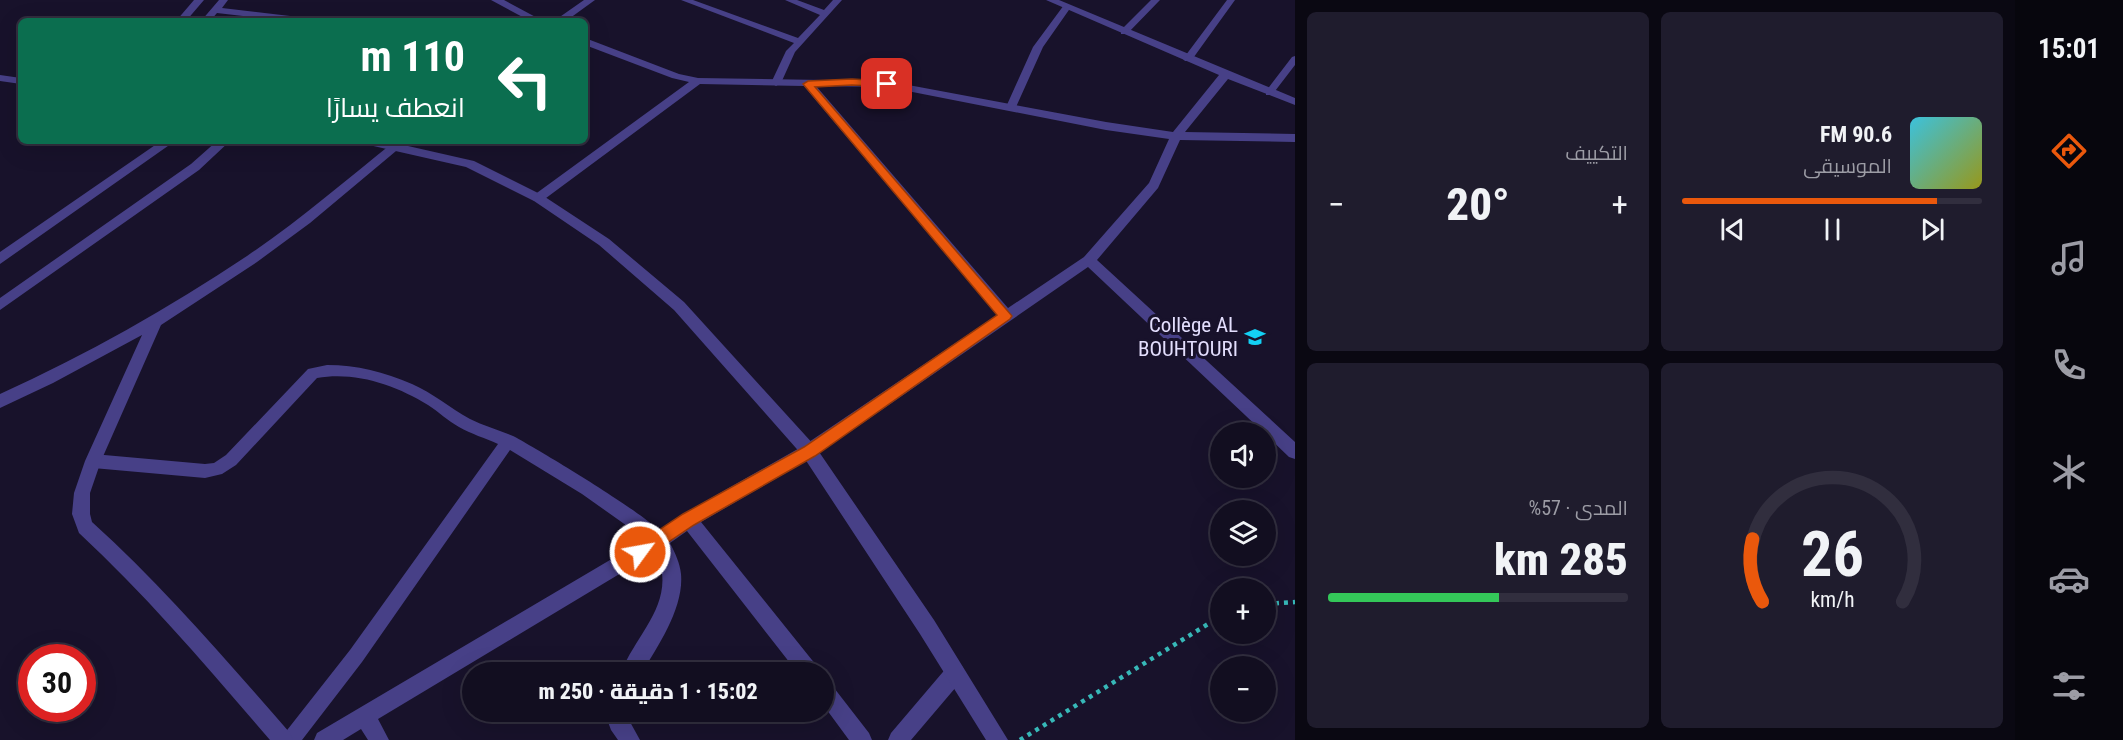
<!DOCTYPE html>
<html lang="ar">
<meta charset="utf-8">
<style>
body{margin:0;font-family:"Roboto Condensed",Cairo,sans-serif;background:#1f1c2d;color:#f1f3f6;direction:rtl;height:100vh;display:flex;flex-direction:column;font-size:22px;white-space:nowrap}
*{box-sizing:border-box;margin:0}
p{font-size:20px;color:#9c9ca5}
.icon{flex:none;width:33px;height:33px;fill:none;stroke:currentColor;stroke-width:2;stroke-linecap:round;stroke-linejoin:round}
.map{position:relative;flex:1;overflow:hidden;direction:ltr}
.drawer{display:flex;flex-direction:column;gap:12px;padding:12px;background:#0a0812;width:720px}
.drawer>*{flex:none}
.guide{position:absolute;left:18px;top:18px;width:570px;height:126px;border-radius:9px;box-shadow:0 6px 24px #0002,0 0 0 2px #312e3e;direction:rtl;background:#0b6e4f;color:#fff;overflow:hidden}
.fabs{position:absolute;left:1210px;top:422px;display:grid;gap:12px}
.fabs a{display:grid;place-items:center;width:66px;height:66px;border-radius:50%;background:#120e20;box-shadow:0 6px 24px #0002,0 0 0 2px #312e3e;font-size:30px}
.speed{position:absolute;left:18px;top:644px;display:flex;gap:12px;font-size:30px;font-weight:700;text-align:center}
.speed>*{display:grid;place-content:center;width:78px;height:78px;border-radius:50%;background:#120e20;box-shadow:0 6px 24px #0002,0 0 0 2px #312e3e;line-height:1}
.speed .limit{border:9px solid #d22;background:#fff;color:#111}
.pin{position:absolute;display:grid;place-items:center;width:51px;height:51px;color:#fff;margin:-26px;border-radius:12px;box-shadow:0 3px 9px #0006}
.me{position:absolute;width:66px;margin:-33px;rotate:58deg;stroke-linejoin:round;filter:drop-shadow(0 0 4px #0008)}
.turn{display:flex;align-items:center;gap:21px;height:126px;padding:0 24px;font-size:27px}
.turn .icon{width:78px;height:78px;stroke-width:2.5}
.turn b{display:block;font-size:42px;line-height:51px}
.big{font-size:45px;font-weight:800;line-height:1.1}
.drawer .card{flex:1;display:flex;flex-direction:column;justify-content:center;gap:9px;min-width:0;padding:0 21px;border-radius:9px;background:#1f1c2d}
.drawer .dial{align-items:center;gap:0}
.dial svg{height:156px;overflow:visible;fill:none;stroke:#312e3e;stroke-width:7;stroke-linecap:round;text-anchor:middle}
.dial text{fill:#f1f3f6;stroke:none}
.song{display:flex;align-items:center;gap:18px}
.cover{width:72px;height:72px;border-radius:9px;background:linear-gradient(135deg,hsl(190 70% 55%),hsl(60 70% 35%))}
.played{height:6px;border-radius:3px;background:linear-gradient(90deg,#ea580c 85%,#312e3e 85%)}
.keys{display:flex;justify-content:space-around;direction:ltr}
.heat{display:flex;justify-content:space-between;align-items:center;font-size:33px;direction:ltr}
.charge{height:9px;border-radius:4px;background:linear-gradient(90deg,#34c759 57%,#312e3e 0)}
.drawer .tiles{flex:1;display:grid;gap:12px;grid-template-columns:repeat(2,1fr)}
.trip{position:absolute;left:462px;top:662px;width:372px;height:60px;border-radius:30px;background:#120e20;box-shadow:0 6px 24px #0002,0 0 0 2px #312e3e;font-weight:800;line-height:60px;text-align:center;direction:rtl}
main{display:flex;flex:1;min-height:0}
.tabs{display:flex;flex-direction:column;width:108px;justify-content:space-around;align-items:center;background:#07060d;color:#9c9ca5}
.tabs .icon{width:42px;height:42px}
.tabs .on{color:#ea580c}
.tabs b{font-size:27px;color:#f1f3f6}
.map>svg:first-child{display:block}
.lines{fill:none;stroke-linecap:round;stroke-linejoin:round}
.path{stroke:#37b8b8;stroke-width:4.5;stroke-dasharray:4 5;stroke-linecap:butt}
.service{fill:#474087;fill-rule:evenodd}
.minor{fill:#474087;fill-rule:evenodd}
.tertiary{fill:#474087;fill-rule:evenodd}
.route{fill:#ea580c;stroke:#983908;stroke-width:1.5}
.labels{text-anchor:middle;stroke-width:6;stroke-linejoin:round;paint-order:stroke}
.poi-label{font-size:21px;fill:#e3defd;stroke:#18122b;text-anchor:end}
</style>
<main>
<nav class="tabs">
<b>15:01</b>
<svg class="icon on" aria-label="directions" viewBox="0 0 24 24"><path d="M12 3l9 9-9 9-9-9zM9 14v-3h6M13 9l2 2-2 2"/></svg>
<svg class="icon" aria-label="music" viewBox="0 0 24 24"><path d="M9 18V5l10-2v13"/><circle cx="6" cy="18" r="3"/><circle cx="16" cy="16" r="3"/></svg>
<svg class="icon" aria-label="phone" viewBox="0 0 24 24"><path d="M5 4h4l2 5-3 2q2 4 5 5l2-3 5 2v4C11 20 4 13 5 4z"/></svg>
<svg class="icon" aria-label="climate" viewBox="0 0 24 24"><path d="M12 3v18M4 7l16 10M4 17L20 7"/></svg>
<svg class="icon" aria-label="car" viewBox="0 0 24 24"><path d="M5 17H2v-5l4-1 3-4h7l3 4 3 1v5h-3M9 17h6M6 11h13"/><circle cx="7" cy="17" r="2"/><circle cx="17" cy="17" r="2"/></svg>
<svg class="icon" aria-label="filters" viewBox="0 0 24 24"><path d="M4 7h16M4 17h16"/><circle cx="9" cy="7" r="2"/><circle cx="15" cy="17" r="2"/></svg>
</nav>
<section class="drawer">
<div class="tiles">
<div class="card">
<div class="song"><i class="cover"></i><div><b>90.6 FM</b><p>الموسيقى</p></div></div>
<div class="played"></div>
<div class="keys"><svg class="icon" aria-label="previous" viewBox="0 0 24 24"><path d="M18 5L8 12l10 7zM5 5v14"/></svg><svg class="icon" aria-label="pause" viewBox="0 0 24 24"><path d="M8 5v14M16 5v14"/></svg><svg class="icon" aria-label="next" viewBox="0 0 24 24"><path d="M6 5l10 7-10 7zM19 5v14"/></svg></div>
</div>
<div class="card"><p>التكييف</p>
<div class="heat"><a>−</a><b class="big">20°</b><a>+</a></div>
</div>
<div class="card dial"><svg viewBox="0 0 100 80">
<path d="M14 69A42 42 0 1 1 86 69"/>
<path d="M14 69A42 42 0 0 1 9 37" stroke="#ea580c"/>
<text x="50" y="56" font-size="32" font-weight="700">26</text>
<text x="50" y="72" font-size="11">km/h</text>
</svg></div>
<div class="card"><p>المدى · 57%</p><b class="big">285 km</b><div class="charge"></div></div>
</div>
</section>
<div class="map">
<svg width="1295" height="740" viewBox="0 0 1295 740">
<rect width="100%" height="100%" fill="#18122b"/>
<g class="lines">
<path class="path" d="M1266 604 1295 602
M1020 740 1221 616"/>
<path class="service" d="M219 0H228L222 8 307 18 311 21H285L217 13 210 21H201Z
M681 0H693L798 38 820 15 785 0H797L824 10 833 0H842L795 52 781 83 776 86 771 83 786 51 794 43Z
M1151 0H1160L1127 34H1121V30Z
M1227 0H1235L1191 61H1185L1183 59Z
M1064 5 1071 7 1043 47 1016 107 1011 110 1007 109 1006 107 1033 47Z
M1295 56V65L1272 95H1266V91L1292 57Z
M327 365C357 365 384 372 412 384 433 393 450 408 470 419 484 426 499 430 513 436 536 448 660 522 668 540L666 545 660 547 654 545 582 494 510 450 362 662 302 740H281L284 734 350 650 498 444C485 438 471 434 459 427 448 421 439 412 428 405 396 385 355 371 317 378L236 465 222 474 205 478 93 468 88 466 86 461 88 456 93 454 205 464 214 463 226 455 308 369Z"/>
<path class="minor" d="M194 0H204L186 21H176Z
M491 0H504L543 21H530Z
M584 0H595L566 21H554Z
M1046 0H1059L1295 98V105L1228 79 1185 132 1295 134V142L1180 140 1158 188 1097 260 1295 442V459L1289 457 1266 435V432H1263L1088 267 815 456 701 522 816 665 819 672H797L687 531 670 543C675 553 680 563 681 574 684 607 659 645 642 672H621C638 631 678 601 656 552L378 719 389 740H368L361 729 343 740H314L317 733 654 534 683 514 803 446 997 315 804 86 700 84 542 201H534L532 198 534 195 689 82 672 78 585 45V38L679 74 698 78 887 81 1106 122 1173 132 1219 75ZM816 86 887 87 1106 130 1169 139 1149 183 1084 257 1008 308Z
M161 141H175L0 264V252Z
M217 141H230L199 170 0 310V298L191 164Z
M395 141H408L310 223 257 262 161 325 101 461 90 493V514L92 522C164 587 226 660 290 733L293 740H270C208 668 148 597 79 533L72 514 74 493 85 461 142 335 53 383 0 408V394C86 355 169 308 247 256 299 221 346 180 395 141Z
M955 663 962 666 965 673 962 680 911 740H888L891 733 948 666Z
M824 681 831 684 869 733 872 740H849L824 706Z
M604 711H624L640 740H618L611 730Z"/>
<path class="tertiary" d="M0 75 21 78V84L0 81Z
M363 141H386L474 161 542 195 609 239 684 302 815 446 934 620 1008 740H986L920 634 803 456 674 310 599 245 534 201 466 167 369 145Z"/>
</g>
<path class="route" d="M852 79 887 81 892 84 887 87 852 85 815 87 1012 316 1010 319 815 456 694 525 646 557 640 559 635 557 632 552 635 546 683 514 804 447 997 315 803 84 808 81Z"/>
<defs>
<g id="school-bare" transform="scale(1.62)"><path d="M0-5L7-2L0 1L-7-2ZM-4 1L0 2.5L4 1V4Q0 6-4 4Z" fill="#13d0f4" stroke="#18122b" stroke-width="2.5" paint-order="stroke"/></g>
</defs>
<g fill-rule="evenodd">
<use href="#school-bare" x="1255" y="337"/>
</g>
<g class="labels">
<g class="poi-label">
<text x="1238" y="332">Collège AL<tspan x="1238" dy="24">BOUHTOURI</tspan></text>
</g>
</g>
</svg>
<div class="fabs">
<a><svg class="icon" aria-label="sound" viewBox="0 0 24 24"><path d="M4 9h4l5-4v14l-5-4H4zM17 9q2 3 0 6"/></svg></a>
<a><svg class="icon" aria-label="layers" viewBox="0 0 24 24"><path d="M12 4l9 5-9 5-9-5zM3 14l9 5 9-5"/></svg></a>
<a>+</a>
<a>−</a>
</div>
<div class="speed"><div class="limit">30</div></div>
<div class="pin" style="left:887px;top:84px;background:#d93025"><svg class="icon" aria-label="arrive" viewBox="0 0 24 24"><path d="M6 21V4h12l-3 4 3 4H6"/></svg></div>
<svg class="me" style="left:640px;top:552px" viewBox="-20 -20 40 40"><circle r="17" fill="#ea580c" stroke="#fff" stroke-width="3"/><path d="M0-11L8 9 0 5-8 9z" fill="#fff"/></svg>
<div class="trip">15:02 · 1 دقيقة · 250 m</div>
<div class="guide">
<div class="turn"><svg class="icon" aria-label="left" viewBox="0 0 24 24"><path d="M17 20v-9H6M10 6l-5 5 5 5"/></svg><div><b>110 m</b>انعطف يسارًا</div></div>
</div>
</div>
</main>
